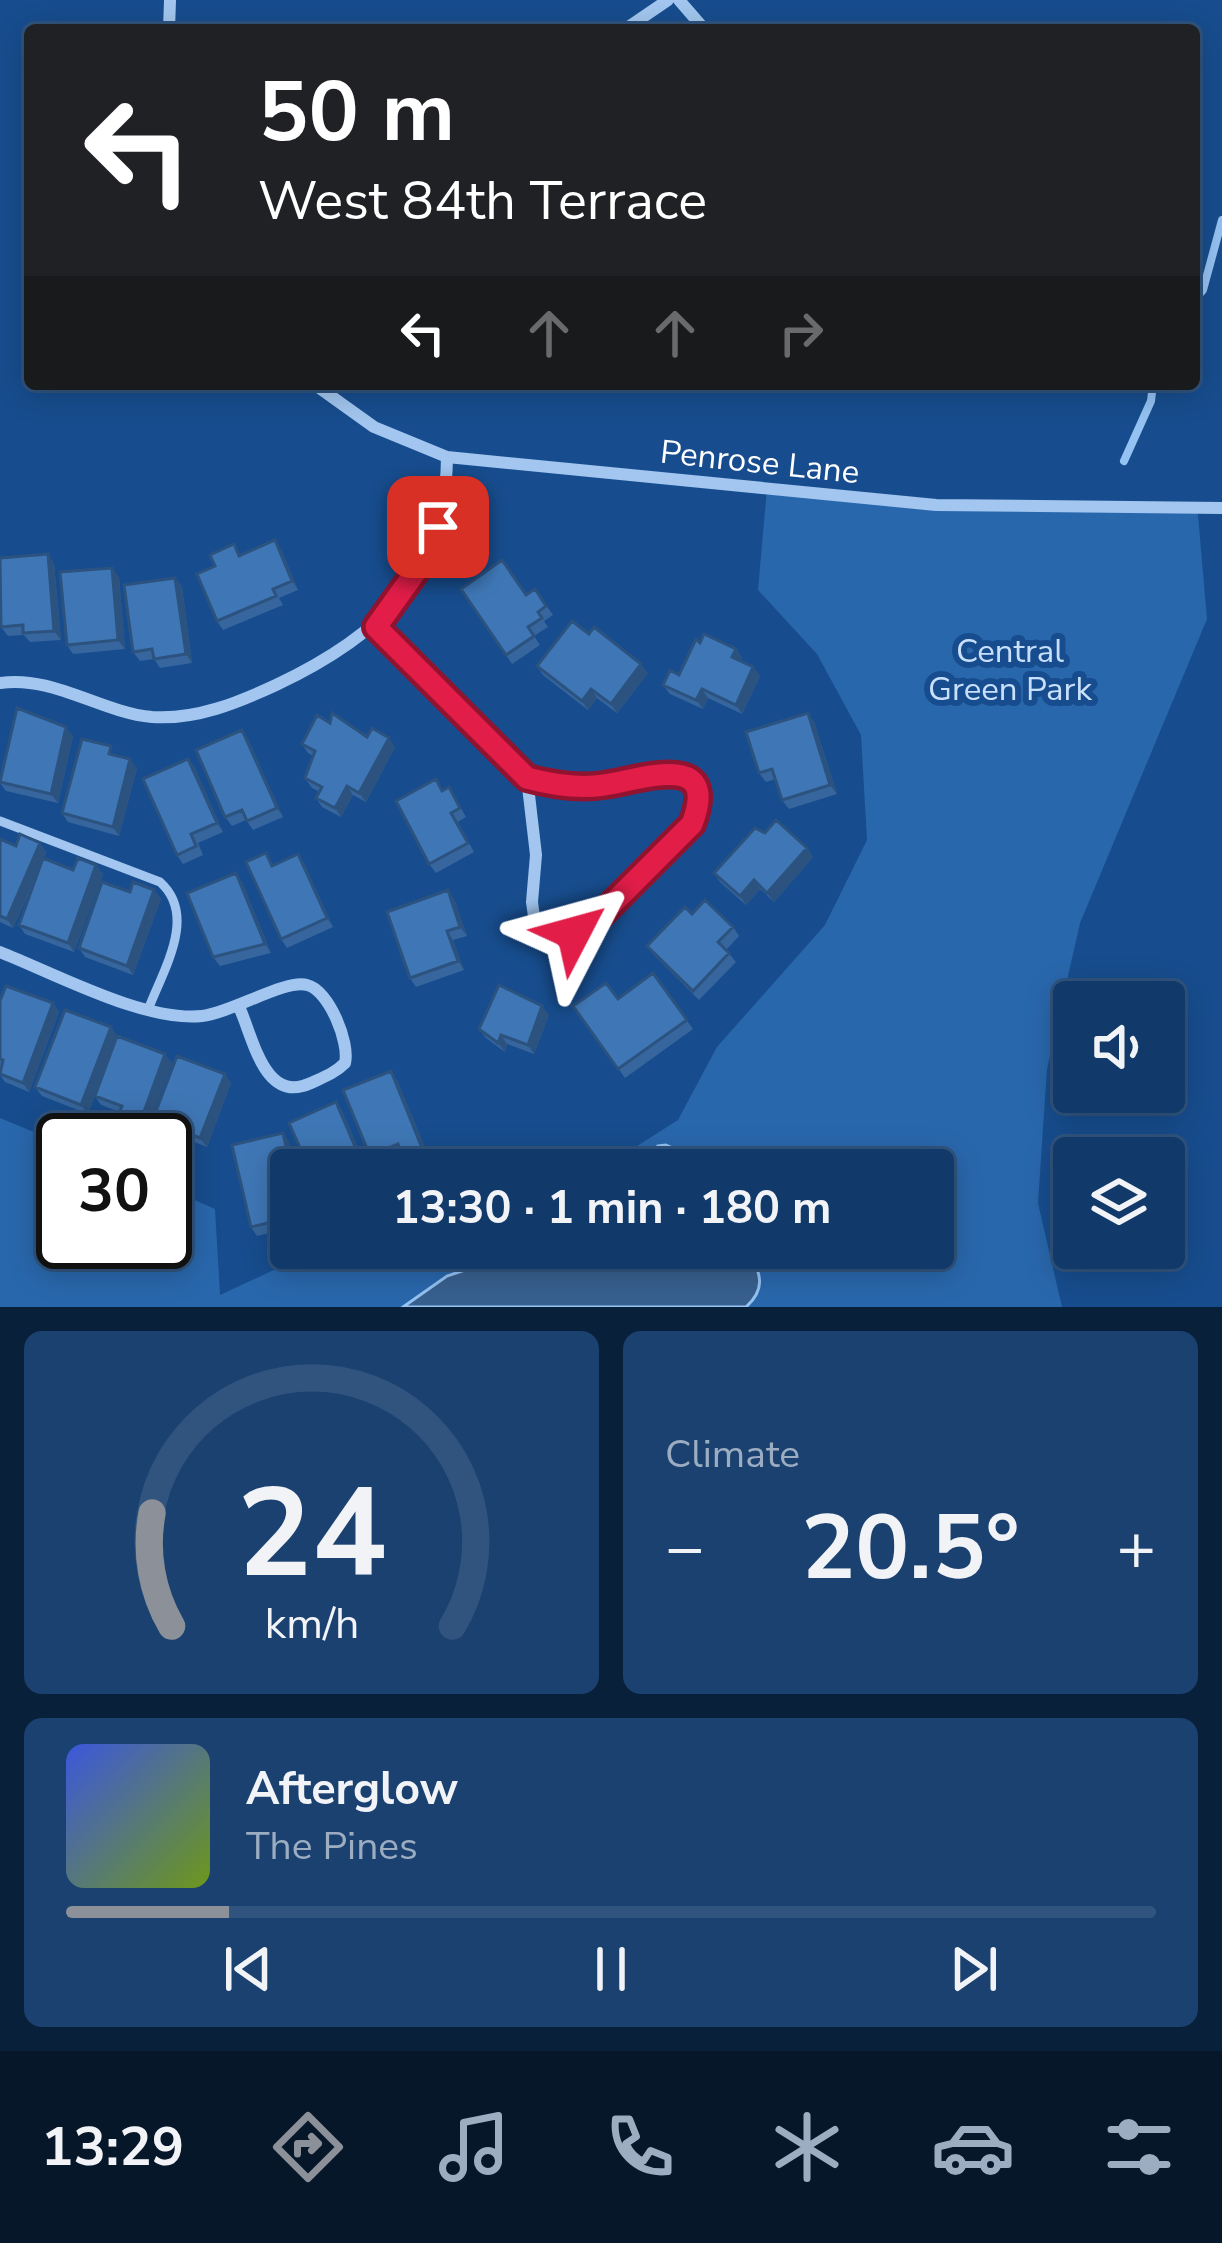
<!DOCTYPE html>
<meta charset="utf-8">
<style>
body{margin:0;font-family:"Nunito Sans",sans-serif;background:#1a4170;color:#f1f3f6;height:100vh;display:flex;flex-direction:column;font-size:45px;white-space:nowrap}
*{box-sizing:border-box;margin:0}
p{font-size:39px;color:#9cadc1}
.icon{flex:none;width:66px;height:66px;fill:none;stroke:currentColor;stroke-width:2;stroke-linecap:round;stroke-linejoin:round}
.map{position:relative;height:1307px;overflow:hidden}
.sheet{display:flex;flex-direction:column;gap:24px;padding:24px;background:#09203a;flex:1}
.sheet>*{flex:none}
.top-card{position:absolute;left:24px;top:24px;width:1176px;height:366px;border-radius:12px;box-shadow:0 6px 30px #0003,0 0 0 3px #30547e;background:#202124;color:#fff;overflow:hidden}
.controls{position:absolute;left:1053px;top:981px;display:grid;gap:24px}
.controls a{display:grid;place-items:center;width:132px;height:132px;border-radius:12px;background:#113a6a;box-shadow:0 6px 30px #0003,0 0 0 3px #30547e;font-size:60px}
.speed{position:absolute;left:36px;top:1113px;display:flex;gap:24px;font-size:60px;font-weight:700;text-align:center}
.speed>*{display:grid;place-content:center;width:156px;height:156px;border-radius:50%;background:#113a6a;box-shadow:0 6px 30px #0003,0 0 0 3px #30547e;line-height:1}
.speed .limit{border:6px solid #111;border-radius:18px;background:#fff;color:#111}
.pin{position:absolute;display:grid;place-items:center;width:102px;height:102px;color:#fff;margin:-51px;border-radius:24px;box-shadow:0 6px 18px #0006}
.me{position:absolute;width:132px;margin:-66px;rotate:51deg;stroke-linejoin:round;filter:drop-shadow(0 0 9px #0008)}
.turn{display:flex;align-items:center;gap:42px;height:252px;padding:0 36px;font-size:54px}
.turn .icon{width:156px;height:156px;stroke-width:2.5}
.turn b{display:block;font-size:84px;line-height:102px}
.lanes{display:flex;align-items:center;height:114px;padding:0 36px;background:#0003;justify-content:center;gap:60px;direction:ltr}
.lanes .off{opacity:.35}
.big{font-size:90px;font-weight:700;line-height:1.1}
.sheet .card{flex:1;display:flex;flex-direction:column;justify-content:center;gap:18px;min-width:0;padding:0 42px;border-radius:18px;background:#1a4170}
.sheet .dial{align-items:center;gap:0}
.dial svg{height:312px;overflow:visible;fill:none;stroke:#30547e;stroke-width:7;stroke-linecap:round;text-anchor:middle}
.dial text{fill:#f1f3f6;stroke:none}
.song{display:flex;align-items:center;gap:36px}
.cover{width:144px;height:144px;border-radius:18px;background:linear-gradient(135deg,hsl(230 70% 55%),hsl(80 70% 35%))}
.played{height:12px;border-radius:6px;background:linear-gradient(90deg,#8c9099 15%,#30547e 15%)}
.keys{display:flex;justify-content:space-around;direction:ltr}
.heat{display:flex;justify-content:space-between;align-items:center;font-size:66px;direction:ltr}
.sheet .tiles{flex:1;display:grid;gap:24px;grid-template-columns:1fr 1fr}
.card:last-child{grid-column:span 2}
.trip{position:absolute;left:270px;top:1149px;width:684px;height:120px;border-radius:12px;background:#113a6a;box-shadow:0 6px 30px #0003,0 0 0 3px #30547e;font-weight:700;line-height:120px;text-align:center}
.dock{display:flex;height:192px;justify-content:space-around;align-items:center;background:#07172a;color:#9cadc1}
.dock .icon{width:84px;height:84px}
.dock .on{color:#8c9099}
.dock b{font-size:54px;color:#f1f3f6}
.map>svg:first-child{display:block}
.green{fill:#2967ac}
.water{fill:#38608f;stroke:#94c2f2;stroke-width:3}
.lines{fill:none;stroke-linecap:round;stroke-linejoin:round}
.stream{stroke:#94c2f2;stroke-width:8}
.lane{stroke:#a2c6ef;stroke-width:9}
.street{stroke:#a2c6ef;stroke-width:12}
.wall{fill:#36669d}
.shaded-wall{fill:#2c537f}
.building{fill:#3f77b6;stroke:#2c537f;stroke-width:3}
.route-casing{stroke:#92132f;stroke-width:30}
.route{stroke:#e11d48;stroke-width:21}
.labels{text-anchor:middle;stroke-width:12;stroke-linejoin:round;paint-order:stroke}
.street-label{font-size:33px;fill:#fff;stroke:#174d8e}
.park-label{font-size:33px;fill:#c8e0fb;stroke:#174d8e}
</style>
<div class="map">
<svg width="1222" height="1307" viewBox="0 0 1222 1307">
<rect width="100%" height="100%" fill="#174d8e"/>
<path class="green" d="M767 488 936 505 1197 504 1207 619 1080 923 1047 1069 1038 1203 1062 1307H0V1118L63 1144V1242H165V1187L215 1209 220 1295 321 1248H933V1170H539L637 1146 678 1120 717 1047 825 925 867 840 861 735 817 654 758 590Z"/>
<path class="water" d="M666 1145 691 1156 704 1170H629L658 1146Z
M531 1248H749C759 1272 768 1287 746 1307H403L447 1276Z"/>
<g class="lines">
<path class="stream" d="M1194 300 1203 290 1222 220
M1124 461 1151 401 1153 384"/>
<path class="lane" d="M0 821 160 882C198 916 163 970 148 1010"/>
<path class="street" d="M679 0 705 30
M169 30 170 0
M624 30 668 0
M314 384 374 427 447 457 936 505 1222 508
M376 627 527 778
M0 683C53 675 100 712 152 717 196 720 237 703 276 685 378 637 446 576 447 457
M668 771C697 781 703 796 692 824L594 922 574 933 549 936 535 924 532 902 536 855 527 778C579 792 617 778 668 771Z
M0 952C56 974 144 1022 202 1016 231 1013 285 979 307 985 329 990 350 1043 345 1063 335 1073 324 1077 311 1083 265 1104 254 1041 240 1009"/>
</g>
<path class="wall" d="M281 549 298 590 279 598 283 605 223 630 217 621 241 555Z
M54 563 61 640 30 642 24 635 8 636 1 627Z
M119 577 125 649 73 654 67 645Z
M175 578 182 587 192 663 160 668 154 659 140 661 133 652Z
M461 589 526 595 535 589 553 615 544 621 548 627 534 636 540 645 512 664Z
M700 643 736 649 742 658 740 661 753 667 760 676 742 714 708 698 703 709 670 694 663 685 679 675Z
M537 666 648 673 617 713 597 698 588 710 543 675Z
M814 722 837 794 789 809 782 800 776 779 766 782 759 773Z
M330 723 395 747 366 802 353 795 341 817 322 807 316 798 320 792 312 788 305 778 313 756 308 753 302 744Z
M73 736 58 803 6 791 0 783Z
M248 739 283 817 253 830 246 820 232 826 225 817Z
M117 756 137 768 119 836 68 822 62 813Z
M188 759 195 768 223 832 198 843 203 855 183 864 177 855Z
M449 787 466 817 458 822 474 852 436 873 429 864 444 790Z
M765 833 807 848 813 857 774 902 760 889 746 905 720 882 714 873Z
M0 839 16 846 40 843 46 852 44 858 73 870 96 865 103 874 74 952 25 934 19 925 41 866 13 928 0 922Z
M298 854 304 863 333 927 287 948 281 939 274 865Z
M242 882 271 953 220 966 213 957Z
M154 890 161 899 133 975 85 957 79 948 130 892Z
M454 899 467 936 453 940 464 970 416 987 410 978Z
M692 914 733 927 739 936 726 950 736 962 699 1000 654 955 647 946Z
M653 973 693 1029 625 1078 573 1006 618 999Z
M0 1001 53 1003 59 1012 29 1092 5 1082 0 1075Z
M549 1015 534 1054 507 1044 505 1052 486 1038 479 1029Z
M111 1027 117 1036 88 1114 42 1096 35 1087Z
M172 1063 144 1137 123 1129 116 1120 120 1112 101 1105 95 1096Z
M397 1080 429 1157 409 1165 402 1154 376 1165 370 1156Z
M231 1083 207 1147 159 1128 153 1119Z
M336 1102 342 1111 368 1170H310Z
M289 1142 291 1214 275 1218 278 1231 257 1236 251 1227Z"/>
<path class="shaded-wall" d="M275 540 281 549 298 590 292 581Z
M48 554 54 563 61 640 54 631Z
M112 568 119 577 125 649 118 640Z
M175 578 182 587 192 663 186 654Z
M736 649 742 658 738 666 732 657Z
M641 664 648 673 617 713 611 704Z
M753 667 760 676 742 714 736 705Z
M591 689 597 698 588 710 582 701Z
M702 689 708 698 703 709 696 700Z
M808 713 814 722 837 794 830 785Z
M66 727 73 736 58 803 51 794Z
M242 730 248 739 283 817 277 808Z
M389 738 395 747 366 802 359 793Z
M130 759 137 768 119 836 113 827Z
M188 759 195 768 223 832 217 823Z
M347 786 353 795 341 817 335 808Z
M40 843 46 852 13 928 7 919Z
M807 848 813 857 774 902 767 893Z
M298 854 304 863 333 927 327 918Z
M96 865 103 874 74 952 68 943Z
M236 873 242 882 271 953 265 944Z
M754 880 760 889 746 905 740 896Z
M154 890 161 899 133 975 127 966Z
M448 890 454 899 467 936 460 927Z
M447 931 453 940 464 970 458 961Z
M53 1003 59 1012 29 1092 23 1083Z
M542 1006 549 1015 534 1054 528 1045Z
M111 1027 117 1036 88 1114 81 1105Z
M501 1035 507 1044 505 1052 498 1043Z
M165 1054 172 1063 144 1137 138 1128Z
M391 1071 397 1080 429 1157 422 1148Z
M225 1074 231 1083 207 1147 200 1138Z
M336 1102 342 1111 368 1170 362 1163Z
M283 1133 289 1142 296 1170H291Z
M269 1209 275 1218 278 1231 272 1222Z"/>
<path class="building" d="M275 540 292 581 273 589 276 596 217 621 197 574 215 566 210 555 234 544 239 556Z
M48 554 54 631 23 633V625L1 627 0 558Z
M502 560 526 595 535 589 546 606 538 612 542 618 528 627 534 636 506 655 461 589Z
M112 568 118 640 67 645 60 572Z
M175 578 186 654 154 659 152 649 133 652 124 585Z
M572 621 589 634 594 627 641 664 611 704 591 689 582 701 537 666Z
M704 634 736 649 732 657 753 667 736 705 702 689 696 700 663 685 670 670 679 675 696 639 700 643Z
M17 708 66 727 51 794 0 782Z
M332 713 367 737 372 728 389 738 359 793 347 786 335 808 316 798 322 787 305 778 315 751 302 744 317 715 330 723Z
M808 713 830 785 782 800 772 769 759 773 746 732Z
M242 730 277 808 247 821 242 810 225 817 196 750Z
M82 739 111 746 109 754 130 759 113 827 62 813Z
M188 759 217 823 191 834 196 846 177 855 143 779Z
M436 779 442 791 449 787 460 808 451 813 468 843 429 864 396 801Z
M776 820 807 848 767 893 754 880 740 896 714 873 755 828 765 833Z
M20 834 40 843 7 919 0 916V839L16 846Z
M266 853 272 866 298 854 327 918 281 939 246 862Z
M43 858 73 870 78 858 96 865 68 943 19 925Z
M236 873 265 944 213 957 187 893Z
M102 882 130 892 133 882 154 890 127 966 79 948Z
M448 890 460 927 447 931 458 961 410 978 387 912Z
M705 900 733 927 718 942 729 953 693 991 647 946 685 907 692 914Z
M653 973 687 1020 618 1069 573 1006 606 983 618 999Z
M499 985 542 1006 528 1045 501 1035 498 1043 479 1029Z
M6 986 53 1003 23 1083 0 1074 3 1060 0 1059V1001Z
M65 1010 111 1027 81 1105 35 1087Z
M117 1036 165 1054 138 1128 116 1120 122 1106 95 1096Z
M177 1056 225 1074 200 1138 153 1119Z
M391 1071 422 1148 403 1156 398 1144 370 1156 343 1090Z
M336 1102 362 1163 345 1170H310L289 1123Z
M283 1133 291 1170V1204L269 1209 272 1222 251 1227 232 1145Z"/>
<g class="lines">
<g class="route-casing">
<path id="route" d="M438 527 427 556 376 627 527 778C553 785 578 789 604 785 640 780 721 749 692 824L594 922 574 933"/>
</g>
<use href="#route" class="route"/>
</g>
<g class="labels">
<g class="street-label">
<text transform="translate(760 461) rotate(6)" y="12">Penrose Lane</text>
</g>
<g class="park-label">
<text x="1010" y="662">Central<tspan x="1010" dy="38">Green Park</tspan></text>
</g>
</g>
</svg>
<div class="controls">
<a><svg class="icon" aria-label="sound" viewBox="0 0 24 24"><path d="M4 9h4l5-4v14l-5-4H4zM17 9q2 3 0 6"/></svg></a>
<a><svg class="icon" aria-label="layers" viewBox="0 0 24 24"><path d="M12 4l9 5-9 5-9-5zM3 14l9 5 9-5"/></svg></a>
</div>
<div class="speed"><div class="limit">30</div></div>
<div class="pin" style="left:438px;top:527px;background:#d93025"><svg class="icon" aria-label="arrive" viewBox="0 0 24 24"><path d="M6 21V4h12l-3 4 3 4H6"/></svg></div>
<svg class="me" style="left:574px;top:933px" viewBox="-20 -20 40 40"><path d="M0-17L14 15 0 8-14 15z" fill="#e11d48" stroke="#fff" stroke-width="4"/></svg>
<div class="trip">13:30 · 1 min · 180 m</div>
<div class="top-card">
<div class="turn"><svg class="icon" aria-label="left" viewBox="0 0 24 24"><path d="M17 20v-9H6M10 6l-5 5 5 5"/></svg><div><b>50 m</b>West 84th Terrace</div></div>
<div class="lanes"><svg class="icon" aria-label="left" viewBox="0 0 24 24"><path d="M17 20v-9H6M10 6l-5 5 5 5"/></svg><svg class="icon off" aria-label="ahead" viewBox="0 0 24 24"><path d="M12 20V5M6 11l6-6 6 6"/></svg><svg class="icon off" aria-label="ahead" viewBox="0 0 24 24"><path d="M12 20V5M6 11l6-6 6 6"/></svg><svg class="icon off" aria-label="right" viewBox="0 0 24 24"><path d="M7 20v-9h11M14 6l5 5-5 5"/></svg></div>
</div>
</div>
<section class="sheet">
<div class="tiles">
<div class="card dial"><svg viewBox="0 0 100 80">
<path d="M14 69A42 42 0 1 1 86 69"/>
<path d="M14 69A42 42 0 0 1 9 40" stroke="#8c9099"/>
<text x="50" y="56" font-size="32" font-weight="700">24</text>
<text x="50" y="72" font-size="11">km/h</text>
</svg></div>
<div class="card"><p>Climate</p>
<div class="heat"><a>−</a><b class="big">20.5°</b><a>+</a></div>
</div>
<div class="card">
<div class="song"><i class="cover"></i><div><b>Afterglow</b><p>The Pines</p></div></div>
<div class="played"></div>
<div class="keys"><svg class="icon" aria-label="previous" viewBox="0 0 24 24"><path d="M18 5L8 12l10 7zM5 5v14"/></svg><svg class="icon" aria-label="pause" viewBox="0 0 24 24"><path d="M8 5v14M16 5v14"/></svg><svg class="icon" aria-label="next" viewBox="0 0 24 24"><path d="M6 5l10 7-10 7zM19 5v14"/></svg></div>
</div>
</div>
</section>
<nav class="dock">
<b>13:29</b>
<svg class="icon on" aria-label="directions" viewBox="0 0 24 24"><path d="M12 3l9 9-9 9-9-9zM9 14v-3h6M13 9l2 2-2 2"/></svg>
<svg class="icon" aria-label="music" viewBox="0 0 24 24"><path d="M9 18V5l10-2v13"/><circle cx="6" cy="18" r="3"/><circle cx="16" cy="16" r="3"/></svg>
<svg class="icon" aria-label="phone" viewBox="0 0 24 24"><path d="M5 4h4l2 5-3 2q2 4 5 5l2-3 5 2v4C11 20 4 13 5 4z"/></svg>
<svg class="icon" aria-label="climate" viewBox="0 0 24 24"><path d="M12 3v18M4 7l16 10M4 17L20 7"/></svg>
<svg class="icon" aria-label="car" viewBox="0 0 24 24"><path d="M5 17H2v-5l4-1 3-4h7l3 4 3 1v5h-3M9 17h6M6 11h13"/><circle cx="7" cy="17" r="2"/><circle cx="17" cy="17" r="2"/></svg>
<svg class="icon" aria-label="filters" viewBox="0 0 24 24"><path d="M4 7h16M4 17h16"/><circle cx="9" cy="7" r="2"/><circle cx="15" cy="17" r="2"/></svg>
</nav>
